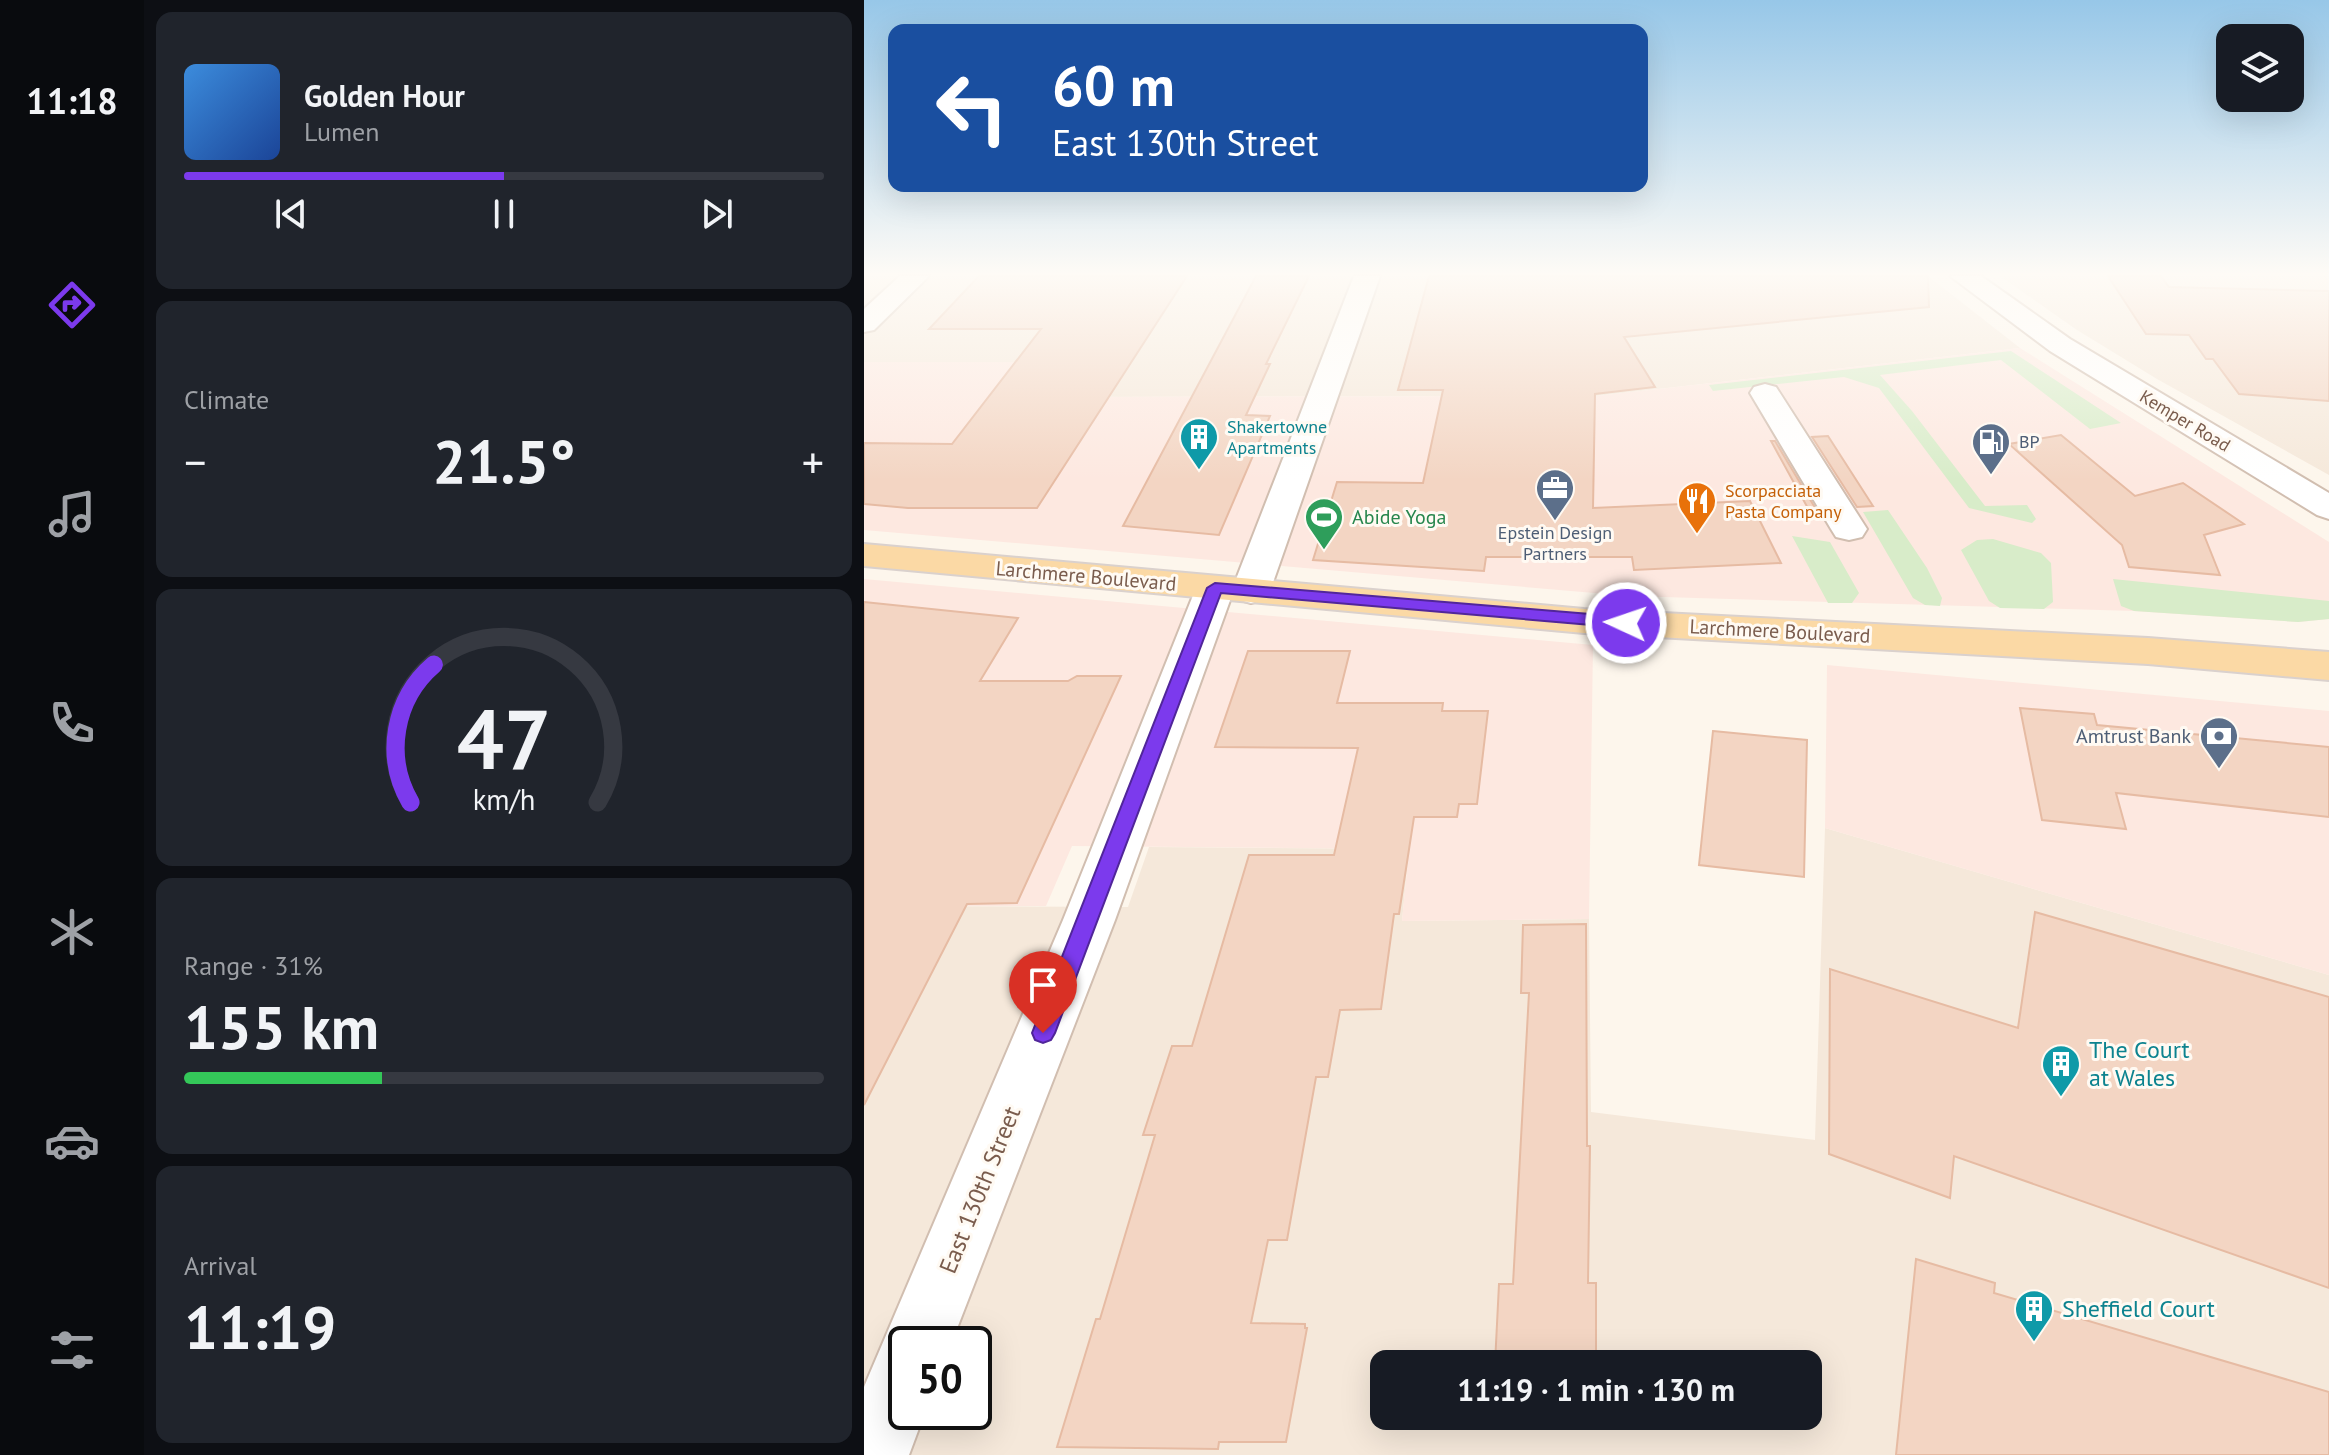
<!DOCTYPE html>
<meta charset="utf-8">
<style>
body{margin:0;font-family:"PT Sans",sans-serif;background:#20242c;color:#f1f3f6;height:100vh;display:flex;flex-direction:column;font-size:30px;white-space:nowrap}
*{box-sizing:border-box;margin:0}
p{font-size:26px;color:#9ea1a6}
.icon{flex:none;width:44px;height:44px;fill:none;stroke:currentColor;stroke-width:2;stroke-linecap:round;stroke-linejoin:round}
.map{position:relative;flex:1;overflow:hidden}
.drawer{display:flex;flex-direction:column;gap:12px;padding:12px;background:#0d0f14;width:720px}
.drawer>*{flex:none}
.hud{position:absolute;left:24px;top:24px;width:760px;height:168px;border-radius:16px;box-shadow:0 8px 32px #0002;background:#1a4fa0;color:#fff;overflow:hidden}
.tools{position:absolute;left:1352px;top:24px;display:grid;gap:16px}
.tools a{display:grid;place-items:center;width:88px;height:88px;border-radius:16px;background:#171b24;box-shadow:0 8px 32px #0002;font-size:40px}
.speed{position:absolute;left:24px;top:1326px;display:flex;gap:16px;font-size:40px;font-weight:700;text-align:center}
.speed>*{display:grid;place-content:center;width:104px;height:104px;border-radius:50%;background:#171b24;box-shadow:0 8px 32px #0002;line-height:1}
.speed .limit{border:4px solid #111;border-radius:12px;background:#fff;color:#111}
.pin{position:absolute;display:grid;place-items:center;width:68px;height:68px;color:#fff;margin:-82px -34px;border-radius:50% 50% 50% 0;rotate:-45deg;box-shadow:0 0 8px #0007}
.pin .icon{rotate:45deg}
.me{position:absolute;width:88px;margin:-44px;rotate:273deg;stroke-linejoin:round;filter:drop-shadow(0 0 6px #0008)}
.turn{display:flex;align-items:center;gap:28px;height:168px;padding:0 32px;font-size:36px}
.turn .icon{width:104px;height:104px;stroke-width:2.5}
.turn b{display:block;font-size:56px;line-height:68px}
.big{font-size:60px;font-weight:600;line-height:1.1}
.drawer .tile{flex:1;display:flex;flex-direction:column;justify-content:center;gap:12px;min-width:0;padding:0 28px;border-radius:16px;background:#20242c}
.drawer .dial{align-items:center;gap:0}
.dial svg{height:208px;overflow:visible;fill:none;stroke:#363941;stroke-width:7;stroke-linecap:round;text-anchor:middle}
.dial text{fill:#f1f3f6;stroke:none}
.song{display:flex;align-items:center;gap:24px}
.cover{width:96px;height:96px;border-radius:12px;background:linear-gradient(135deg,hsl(210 70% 55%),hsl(220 70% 35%))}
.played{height:8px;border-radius:4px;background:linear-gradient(90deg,#7c3aed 50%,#363941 50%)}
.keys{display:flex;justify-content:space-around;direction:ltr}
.heat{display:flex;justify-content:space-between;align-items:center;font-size:44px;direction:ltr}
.charge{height:12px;border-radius:6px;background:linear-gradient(90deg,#34c759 31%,#363941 0)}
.trip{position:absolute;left:506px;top:1350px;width:452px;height:80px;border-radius:16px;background:#171b24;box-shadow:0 8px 32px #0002;font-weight:600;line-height:80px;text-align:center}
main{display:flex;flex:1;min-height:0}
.dock{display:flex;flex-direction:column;width:144px;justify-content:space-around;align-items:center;background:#090b0e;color:#9ea1a6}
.dock .icon{width:56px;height:56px}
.dock .current{color:#7c3aed}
.dock b{font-size:36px;color:#f1f3f6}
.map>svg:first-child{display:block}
.residential{fill:#f5e8da;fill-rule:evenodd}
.commercial{fill:#fde8e0}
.green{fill:#d8ecc9}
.building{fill:#f3d5c3;stroke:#e6bba3;stroke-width:2}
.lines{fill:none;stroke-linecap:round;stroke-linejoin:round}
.minor-casing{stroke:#d1beb0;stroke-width:4}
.major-casing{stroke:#dad1cd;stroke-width:4}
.minor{fill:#fff;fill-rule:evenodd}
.major{fill:#fbd9a5;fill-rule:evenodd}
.route{fill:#7c3aed;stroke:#51269a;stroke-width:2}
.labels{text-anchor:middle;stroke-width:6;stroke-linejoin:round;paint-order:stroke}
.far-street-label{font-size:18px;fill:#7a5c4d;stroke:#fffaf3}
.far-culture-label{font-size:18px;fill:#0d838f;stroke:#fffaf3;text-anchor:start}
.far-service-label{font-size:18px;fill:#4e5e75;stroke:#fffaf3;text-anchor:start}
.far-food-label{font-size:18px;fill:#c56008;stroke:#fffaf3;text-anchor:start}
.leisure-label{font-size:20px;fill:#27864d;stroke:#fffaf3;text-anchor:start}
.street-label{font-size:20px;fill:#7a5c4d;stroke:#fffaf3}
.service-label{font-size:20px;fill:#4e5e75;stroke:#fffaf3;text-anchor:end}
.near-culture-label{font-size:24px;fill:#0d838f;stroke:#fffaf3;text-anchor:start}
.near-street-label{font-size:24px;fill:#7a5c4d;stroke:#fffaf3}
</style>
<main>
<nav class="dock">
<b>11:18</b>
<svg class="icon current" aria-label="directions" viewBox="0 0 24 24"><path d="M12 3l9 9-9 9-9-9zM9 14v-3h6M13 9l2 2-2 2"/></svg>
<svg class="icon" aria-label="music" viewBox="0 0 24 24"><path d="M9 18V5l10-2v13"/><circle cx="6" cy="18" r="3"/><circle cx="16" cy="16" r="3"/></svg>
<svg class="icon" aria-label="phone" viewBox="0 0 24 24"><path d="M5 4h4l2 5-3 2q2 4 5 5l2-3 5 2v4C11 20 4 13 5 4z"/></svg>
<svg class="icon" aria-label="climate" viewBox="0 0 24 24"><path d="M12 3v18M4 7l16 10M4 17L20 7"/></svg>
<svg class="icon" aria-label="car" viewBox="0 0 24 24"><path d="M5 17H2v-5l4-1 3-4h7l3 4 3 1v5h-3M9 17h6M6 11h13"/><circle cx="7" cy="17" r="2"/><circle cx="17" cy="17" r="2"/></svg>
<svg class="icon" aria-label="filters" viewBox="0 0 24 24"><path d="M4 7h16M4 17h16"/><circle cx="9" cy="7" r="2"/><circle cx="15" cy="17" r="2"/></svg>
</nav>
<section class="drawer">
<div class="tile">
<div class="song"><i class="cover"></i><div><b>Golden Hour</b><p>Lumen</p></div></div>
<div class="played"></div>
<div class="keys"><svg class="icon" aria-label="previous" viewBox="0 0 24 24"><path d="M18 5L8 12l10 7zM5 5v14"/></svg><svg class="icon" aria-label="pause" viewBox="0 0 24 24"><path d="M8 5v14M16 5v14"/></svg><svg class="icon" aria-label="next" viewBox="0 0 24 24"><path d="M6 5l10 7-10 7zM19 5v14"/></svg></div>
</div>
<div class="tile"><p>Climate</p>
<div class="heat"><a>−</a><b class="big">21.5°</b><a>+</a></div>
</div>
<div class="tile dial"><svg viewBox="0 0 100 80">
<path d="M14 69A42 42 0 1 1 86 69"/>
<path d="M14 69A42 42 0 0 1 23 16" stroke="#7c3aed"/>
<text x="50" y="56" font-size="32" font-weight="700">47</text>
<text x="50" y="72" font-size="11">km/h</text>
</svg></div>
<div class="tile"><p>Range · 31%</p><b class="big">155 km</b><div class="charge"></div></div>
<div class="tile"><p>Arrival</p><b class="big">11:19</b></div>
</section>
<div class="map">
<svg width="1465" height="1455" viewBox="0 0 1465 1455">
<rect width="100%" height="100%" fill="#fdf6ec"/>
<path class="residential" d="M0 276H1064L1156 348 732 396 184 397 208 362H0Z
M1136 276H1465V475L1293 379 1213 330Z
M961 828 1465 975V1455H0V906L264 907 285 847 545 849 538 921 725 919 727 1112 951 1140ZM42 1344H110V1412H42ZM520 1364H944V1416H520Z"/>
<path class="commercial" d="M1156 348 1465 542V619L1434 622 1270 611 765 596 0 530V362H209L185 397 732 396Z
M0 579 729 645 725 919 538 921 545 849 208 846 182 906H0Z
M963 665 1465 711V975L961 828Z"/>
<path class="green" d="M1147 351 1257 423 1226 429 1137 360 1016 375 1048 411 1121 506 1163 505 1172 519 1168 523 1105 508 1015 388 980 377 849 391 845 385Z
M1024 510 1063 568 1078 598 1076 606 1061 605 1049 598 999 512Z
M928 536 966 542 995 593 988 603H964Z
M1129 539 1177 553 1187 563 1189 602 1180 609 1136 608 1125 601 1097 550 1113 540Z
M1249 579 1465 601V619L1434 622 1270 611 1257 606Z"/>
<path class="building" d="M115 276H323L173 508H44L0 504V443L88 444 177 329H65Z
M392 276H445L402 364H406L382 415 406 416 355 535 259 526Z
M565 276H1064L1065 307 760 337 791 387 731 394 729 508 886 501 917 563 770 570 768 557H622L620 571 449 560 473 482 559 483 579 390H534Z
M1244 276H1297L1305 287 1465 291V401L1375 394 1349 359H1342L1325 335 1282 334Z
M1197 435 1271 496 1319 483 1380 524 1340 535 1356 575 1265 567 1258 545 1145 444Z
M964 436 1009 506 993 507 948 437Z
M907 441H911L953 511 946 512Z
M0 602 154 618 116 681H204L213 676H257L153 903 103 904 0 1105Z
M384 651H486L473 703H579L578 711H624L613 804H595L593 817H550L535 914H530L517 1009 476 1010 464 1077H452L423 1240H404L387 1323 441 1324V1328H443L422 1442H355L354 1449 193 1447 232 1319H236L291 1135H279L308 1046H328L385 855H470L494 748 351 747Z
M1156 708 1230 714 1233 725 1465 747V817L1252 793 1262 829 1178 820Z
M849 731 943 740 940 877 835 865Z
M1171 912 1465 997V1288L1090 1156 1086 1198 965 1154 966 969 1154 1028Z
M722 924 723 1146H726L724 1283H732V1364H631L635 1284H649L665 993H657L659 925Z
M1052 1259 1131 1283 1130 1293 1465 1392V1455H1032Z"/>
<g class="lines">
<g class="minor-casing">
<path id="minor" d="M36 276H65L10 330 0 332V309Z
M490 276H516L406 591 401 599 387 603 373 599 369 592 251 920 87 1344H42V1412H61L45 1455H0V1387L199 920 332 588 337 580 351 576 365 580 369 587Z
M1086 276H1117L1206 339 1465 493V519L1453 515 1186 351Z
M901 384 912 387 1003 529 998 537 985 540 972 537 967 529 886 393 890 387Z"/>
</g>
<g class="major-casing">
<path id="major" d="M0 544 720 609 1284 638 1465 652V680L1284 664 720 633 0 566Z"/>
</g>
<use href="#minor" class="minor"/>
<use href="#major" class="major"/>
</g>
<linearGradient id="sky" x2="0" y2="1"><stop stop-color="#97c7e8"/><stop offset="0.57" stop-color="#fefbf6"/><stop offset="1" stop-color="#fefbf6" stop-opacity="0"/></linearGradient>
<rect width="1465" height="480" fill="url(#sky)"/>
<path class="route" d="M351 583 762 617 770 623 762 628 357 593 191 1033 187 1040 179 1043 171 1040 168 1033 343 588Z"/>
<defs>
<g id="building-pin" transform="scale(2)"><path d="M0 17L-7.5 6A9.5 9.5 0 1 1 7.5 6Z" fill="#0f9aa8" stroke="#fffaf3"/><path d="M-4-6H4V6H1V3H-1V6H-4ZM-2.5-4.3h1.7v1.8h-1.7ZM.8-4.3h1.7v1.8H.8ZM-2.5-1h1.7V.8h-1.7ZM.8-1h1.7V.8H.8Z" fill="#fff"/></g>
<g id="fuel-pin" transform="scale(2)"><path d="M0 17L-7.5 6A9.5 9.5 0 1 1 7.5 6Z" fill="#5c6f8a" stroke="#fffaf3"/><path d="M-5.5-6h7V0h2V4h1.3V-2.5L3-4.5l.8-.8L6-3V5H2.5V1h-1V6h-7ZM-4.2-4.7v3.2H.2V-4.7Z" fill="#fff"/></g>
<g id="office-pin" transform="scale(2)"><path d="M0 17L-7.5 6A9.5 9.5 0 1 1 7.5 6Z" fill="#5c6f8a" stroke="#fffaf3"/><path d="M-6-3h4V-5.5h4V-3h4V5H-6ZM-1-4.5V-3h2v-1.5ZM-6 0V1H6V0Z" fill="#fff"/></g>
<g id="restaurant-pin" transform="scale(2)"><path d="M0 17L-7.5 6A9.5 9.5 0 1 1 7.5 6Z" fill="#e8710a" stroke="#fffaf3"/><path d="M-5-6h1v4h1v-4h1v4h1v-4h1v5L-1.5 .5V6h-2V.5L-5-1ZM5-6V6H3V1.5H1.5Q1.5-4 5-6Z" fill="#fff"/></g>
<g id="stadium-pin" transform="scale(2)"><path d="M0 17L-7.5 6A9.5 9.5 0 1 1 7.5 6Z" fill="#2e9e5b" stroke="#fffaf3"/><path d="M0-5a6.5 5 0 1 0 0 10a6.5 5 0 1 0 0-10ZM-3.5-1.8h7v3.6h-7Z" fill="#fff"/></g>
<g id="bank-pin" transform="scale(2)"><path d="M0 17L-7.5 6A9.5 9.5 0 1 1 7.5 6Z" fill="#5c6f8a" stroke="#fffaf3"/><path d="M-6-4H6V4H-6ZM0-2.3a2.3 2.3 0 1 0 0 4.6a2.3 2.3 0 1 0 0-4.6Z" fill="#fff"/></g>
</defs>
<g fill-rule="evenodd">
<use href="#building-pin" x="335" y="437"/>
<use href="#fuel-pin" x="1127" y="442"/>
<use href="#office-pin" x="691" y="488"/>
<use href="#restaurant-pin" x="833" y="501"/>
<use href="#stadium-pin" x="460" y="517"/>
<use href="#bank-pin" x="1355" y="736"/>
<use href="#building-pin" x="1197" y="1064"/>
<use href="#building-pin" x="1170" y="1309"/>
</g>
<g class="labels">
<g class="far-street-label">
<text transform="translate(1321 421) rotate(31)" y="6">Kemper Road</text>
</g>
<g class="far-culture-label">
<text x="363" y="433">Shakertowne<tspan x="363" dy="21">Apartments</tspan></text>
</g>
<g class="far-service-label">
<text x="1155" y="448">BP</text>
<text x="691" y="539" text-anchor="middle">Epstein Design<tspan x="691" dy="21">Partners</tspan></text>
</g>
<g class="far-food-label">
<text x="861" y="497">Scorpacciata<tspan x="861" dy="21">Pasta Company</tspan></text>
</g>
<g class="leisure-label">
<text x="488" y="524">Abide Yoga</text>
</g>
<g class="street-label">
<text transform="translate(222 576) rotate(5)" y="7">Larchmere Boulevard</text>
<text transform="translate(916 631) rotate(3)" y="7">Larchmere Boulevard</text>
</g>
<g class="service-label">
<text x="1327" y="743">Amtrust Bank</text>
</g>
<g class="near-culture-label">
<text x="1225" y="1058">The Court<tspan x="1225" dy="28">at Wales</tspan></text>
<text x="1198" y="1317">Sheffield Court</text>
</g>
<g class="near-street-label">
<text transform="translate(116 1190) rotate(-68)" y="8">East 130th Street</text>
</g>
</g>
</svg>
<div class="tools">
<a><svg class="icon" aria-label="layers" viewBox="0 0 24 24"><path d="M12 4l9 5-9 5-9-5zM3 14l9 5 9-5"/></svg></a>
</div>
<div class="speed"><div class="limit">50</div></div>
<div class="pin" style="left:179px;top:1033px;background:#d93025"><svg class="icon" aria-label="arrive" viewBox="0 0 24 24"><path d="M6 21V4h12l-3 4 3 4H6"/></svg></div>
<svg class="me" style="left:762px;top:623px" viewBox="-20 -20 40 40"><circle r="17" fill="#7c3aed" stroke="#fff" stroke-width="3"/><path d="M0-11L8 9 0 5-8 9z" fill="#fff"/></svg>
<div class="trip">11:19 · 1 min · 130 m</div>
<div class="hud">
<div class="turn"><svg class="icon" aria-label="left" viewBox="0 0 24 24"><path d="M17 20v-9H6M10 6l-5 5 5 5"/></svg><div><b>60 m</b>East 130th Street</div></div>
</div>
</div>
</main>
